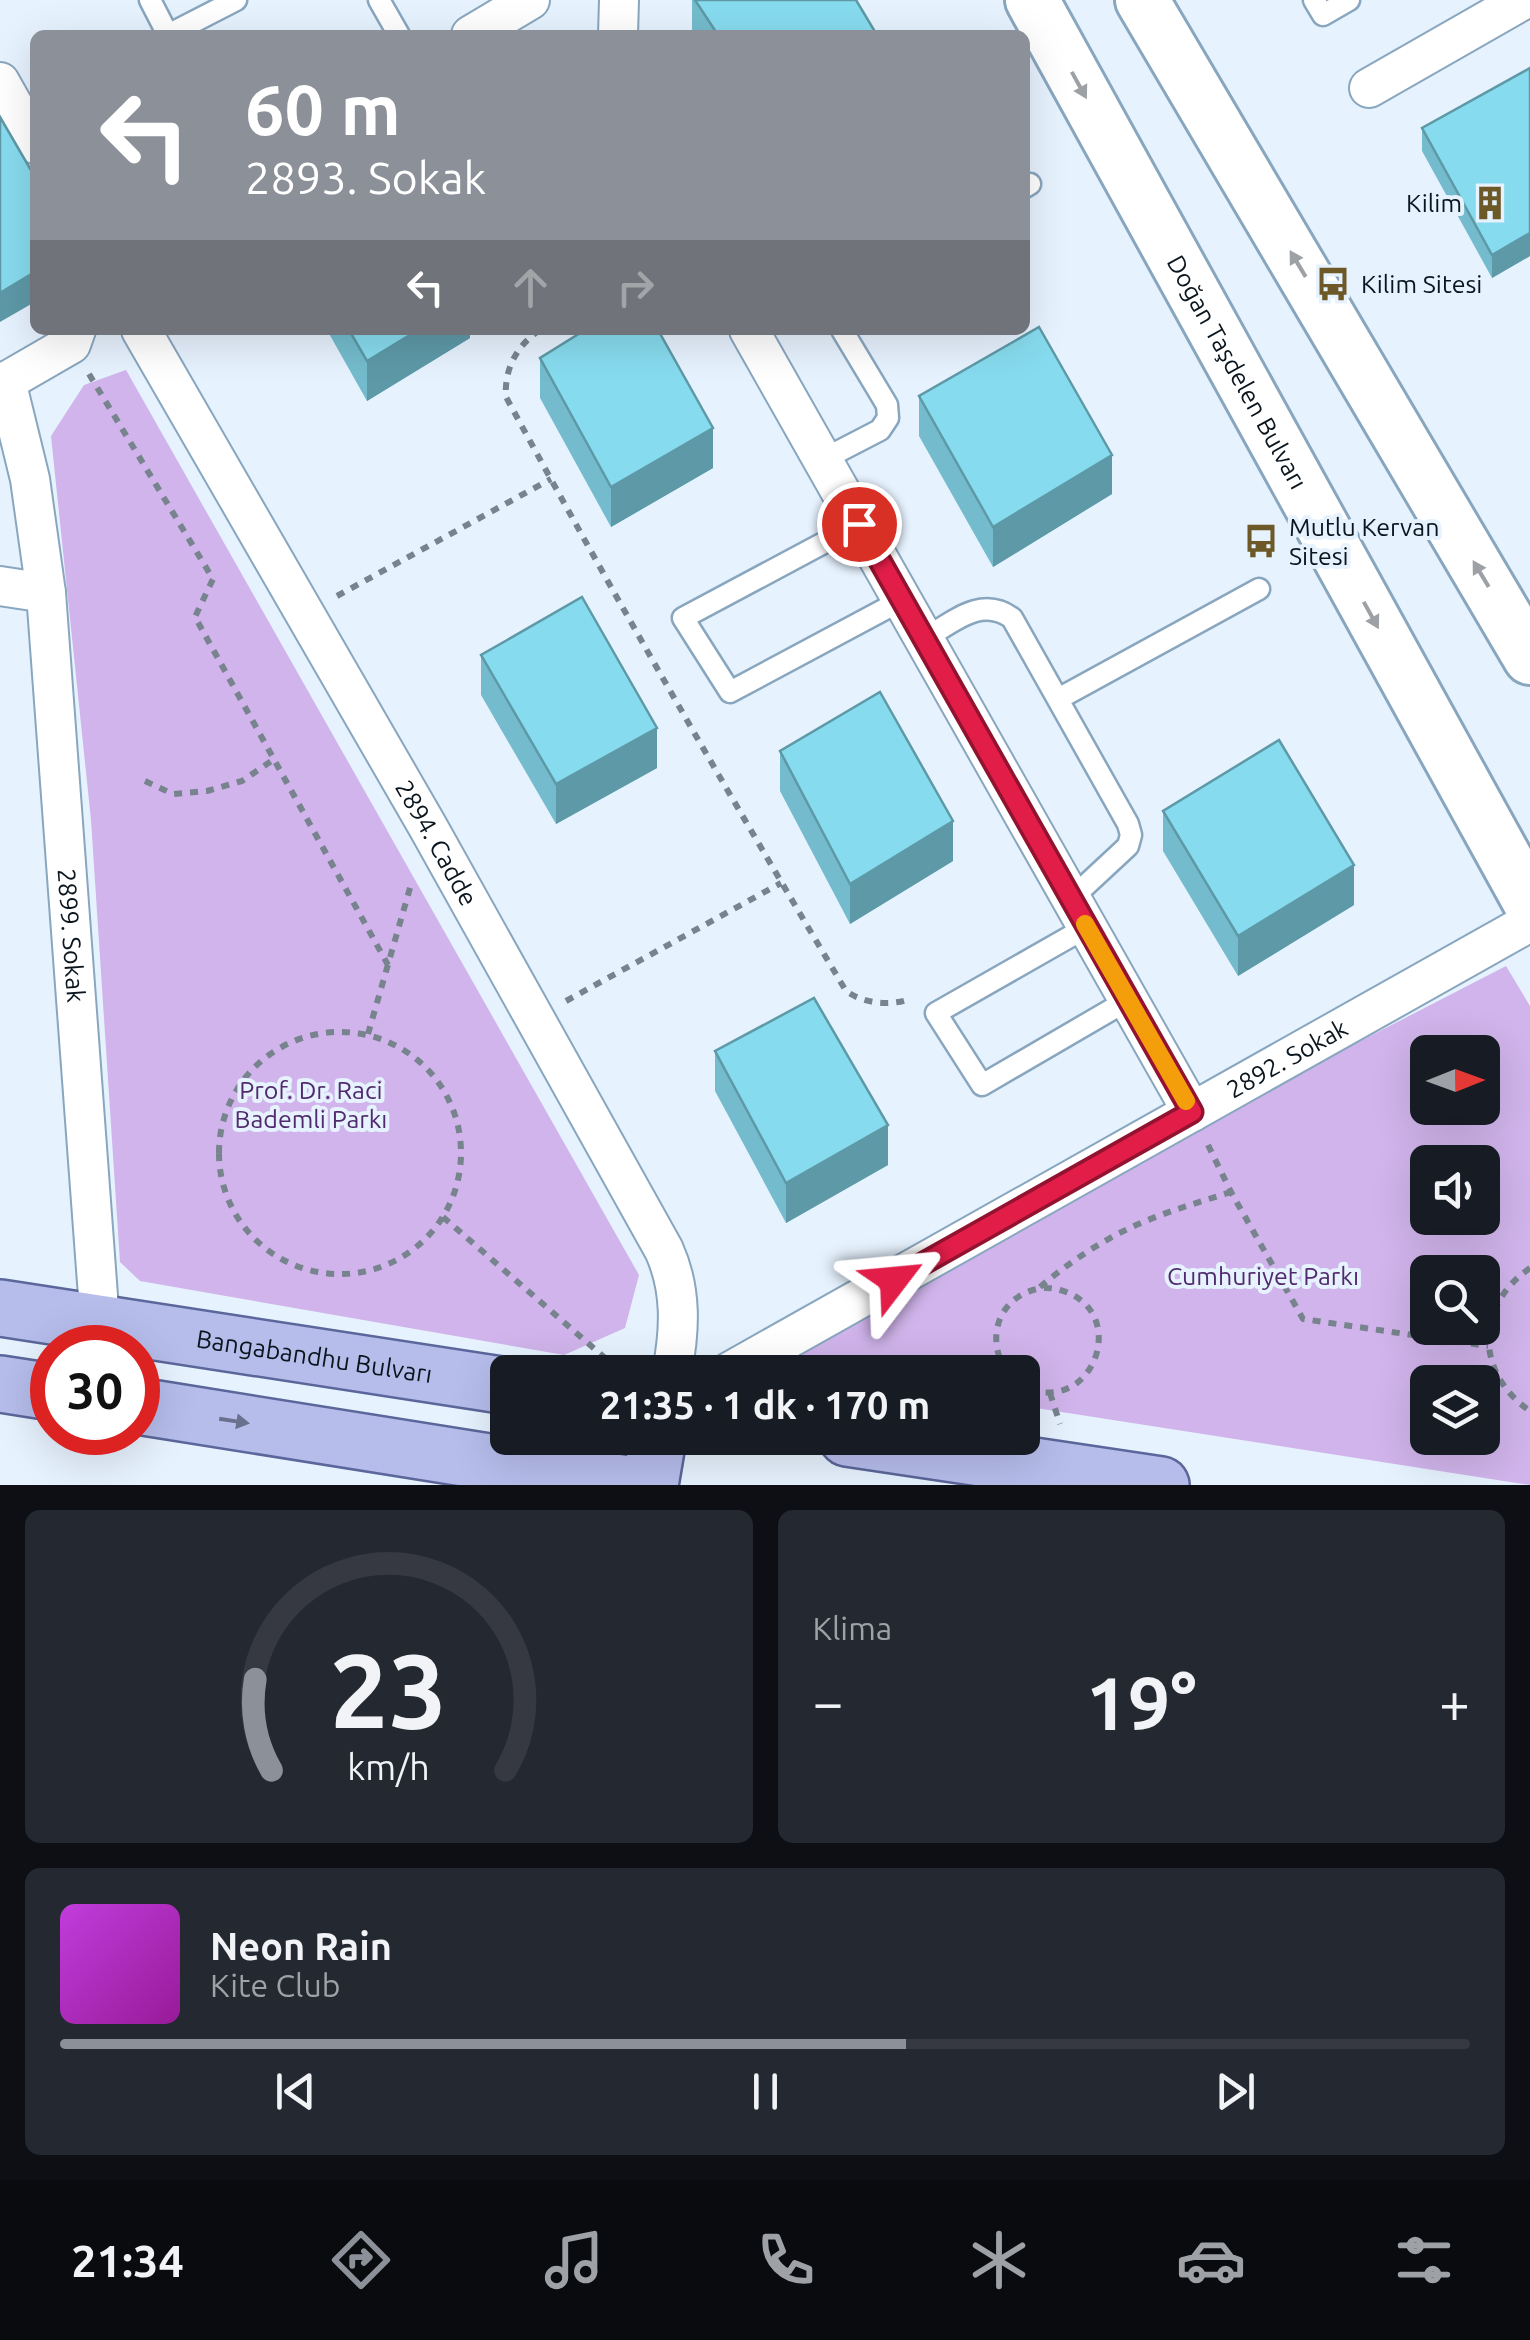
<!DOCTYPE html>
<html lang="tr">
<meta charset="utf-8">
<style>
body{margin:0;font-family:Ubuntu,sans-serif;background:#242831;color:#f1f3f6;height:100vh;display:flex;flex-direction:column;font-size:38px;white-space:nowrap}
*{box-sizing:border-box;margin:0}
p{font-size:32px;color:#9ea1a6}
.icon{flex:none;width:55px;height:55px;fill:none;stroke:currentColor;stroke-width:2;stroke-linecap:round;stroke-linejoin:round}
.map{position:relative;height:1485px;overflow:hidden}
.details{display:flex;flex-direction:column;gap:25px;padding:25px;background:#0d0f14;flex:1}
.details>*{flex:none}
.guide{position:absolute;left:30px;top:30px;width:1000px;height:305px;border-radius:15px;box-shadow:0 10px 40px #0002;background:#8c9099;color:#fff;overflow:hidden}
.needle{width:65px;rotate:89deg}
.controls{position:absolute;left:1410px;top:1035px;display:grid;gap:20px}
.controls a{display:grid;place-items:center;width:90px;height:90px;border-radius:15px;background:#171b24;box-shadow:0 10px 40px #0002;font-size:50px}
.speed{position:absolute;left:30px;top:1325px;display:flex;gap:20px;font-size:50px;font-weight:700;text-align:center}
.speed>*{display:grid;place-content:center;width:130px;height:130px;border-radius:50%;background:#171b24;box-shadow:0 10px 40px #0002;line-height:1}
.speed .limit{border:15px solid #d22;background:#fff;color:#111}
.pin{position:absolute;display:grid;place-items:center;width:85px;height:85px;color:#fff;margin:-42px;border:5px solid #fff;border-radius:50%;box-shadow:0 2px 10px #0007}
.me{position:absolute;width:110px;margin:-55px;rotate:61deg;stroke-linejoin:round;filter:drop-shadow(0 0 8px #0008)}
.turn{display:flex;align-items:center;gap:35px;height:210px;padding:0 50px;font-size:45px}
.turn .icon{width:130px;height:130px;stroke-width:2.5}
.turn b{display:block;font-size:70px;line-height:85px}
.lanes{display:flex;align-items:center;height:95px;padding:0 50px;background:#0003;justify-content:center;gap:50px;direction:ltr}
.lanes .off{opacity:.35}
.big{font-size:75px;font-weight:700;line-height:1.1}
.details .tile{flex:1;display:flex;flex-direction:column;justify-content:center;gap:15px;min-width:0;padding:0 35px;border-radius:15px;background:#242831}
.details .dial{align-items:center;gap:0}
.dial svg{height:260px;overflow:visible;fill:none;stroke:#363941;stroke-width:7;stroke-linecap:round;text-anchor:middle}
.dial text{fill:#f1f3f6;stroke:none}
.song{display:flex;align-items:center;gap:30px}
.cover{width:120px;height:120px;border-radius:15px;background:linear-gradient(135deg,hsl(290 70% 55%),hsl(300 70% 35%))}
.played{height:10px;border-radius:5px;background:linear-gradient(90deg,#8c9099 60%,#363941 60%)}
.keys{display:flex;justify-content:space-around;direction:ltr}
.heat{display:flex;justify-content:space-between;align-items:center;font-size:55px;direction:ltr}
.details .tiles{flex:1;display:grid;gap:25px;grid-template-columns:1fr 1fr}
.tile:last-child{grid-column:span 2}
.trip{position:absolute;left:490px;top:1355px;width:550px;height:100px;border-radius:15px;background:#171b24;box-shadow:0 10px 40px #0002;font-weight:700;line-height:100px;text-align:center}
.tabs{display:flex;height:160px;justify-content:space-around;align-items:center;background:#090b0e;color:#9ea1a6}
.tabs .icon{width:70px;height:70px}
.tabs .active{color:#8c9099}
.tabs b{font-size:45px;color:#f1f3f6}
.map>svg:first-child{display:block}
.park{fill:#d0b4eb;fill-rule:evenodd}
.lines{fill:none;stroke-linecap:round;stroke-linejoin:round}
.lane-casing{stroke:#89a6bf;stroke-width:25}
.street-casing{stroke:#89a6bf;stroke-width:42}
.secondary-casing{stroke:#89a6bf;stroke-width:58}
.primary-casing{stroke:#5b669a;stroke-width:60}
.path{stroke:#77838d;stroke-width:6;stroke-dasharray:8 8;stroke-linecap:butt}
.lane{stroke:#fff;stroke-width:20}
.street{stroke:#fff;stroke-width:38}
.secondary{stroke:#fff;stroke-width:52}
.primary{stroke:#b6bdeb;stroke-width:55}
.wall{fill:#74bccd}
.shaded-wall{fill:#5e99a7}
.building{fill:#87dbee;stroke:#5e99a7;stroke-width:2.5}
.oneway{fill:#9da1a5}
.oneway2{fill:#69718f}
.route-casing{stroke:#92132f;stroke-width:25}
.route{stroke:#e11d48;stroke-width:18}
.slow{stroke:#f59e0b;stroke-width:18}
.labels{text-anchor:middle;stroke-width:8;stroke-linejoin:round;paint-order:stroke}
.poi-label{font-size:25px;fill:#0a151e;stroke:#e6f2fe;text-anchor:start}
.street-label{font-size:25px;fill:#0a151e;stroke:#e6f2fe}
.park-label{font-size:25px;fill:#502a6d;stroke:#e6f2fe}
</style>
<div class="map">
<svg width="1530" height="1485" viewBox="0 0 1530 1485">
<rect width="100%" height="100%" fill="#e6f2fe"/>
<path class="park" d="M126 370 639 1275 625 1328 564 1355 140 1281 120 1262 91 820 51 436 84 385Z
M1506 966 1530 1006V1485L1023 1406 1022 1372H853L791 1354 1143 1153ZM1428 1052H1482V1108H1428ZM1428 1162H1482V1218H1428ZM1428 1272H1482V1328H1428ZM1428 1382H1482V1438H1428Z"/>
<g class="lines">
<g class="lane-casing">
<path id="lane" d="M150 0 168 35 236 0
M379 0 399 35
M1314 0 1323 15 1349 0
M1025 187 1030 184
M822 460 880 430 888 418 887 405 842 330
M859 524 683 618 730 692 902 600
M924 639C952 623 981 595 1012 618L1128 824 1131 835 1128 846 1071 899
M1058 699 1259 589
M1087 927 936 1013 982 1085 1128 1000"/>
</g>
<g class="street-casing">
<g id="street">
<path d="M471 35 530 0"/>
<path d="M618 35 619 0"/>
<path d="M0 82 35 144"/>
<path d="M1369 88 1523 0"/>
<path id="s1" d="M141 330 428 827 664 1250C682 1290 680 1330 672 1372"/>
<path d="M749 330 1192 1112"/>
<path d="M6 381 30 479 46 593"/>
<path d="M0 385 71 344 76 330"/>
<path id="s2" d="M0 586 46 593 100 1323"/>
<path id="s3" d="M729 1372 1530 922"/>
</g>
</g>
<g class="secondary-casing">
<g id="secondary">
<path id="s4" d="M1032 0 1530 903"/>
<path d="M1142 0 1530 658"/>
</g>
</g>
<g class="primary-casing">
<g id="primary">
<path id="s5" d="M0 1308 508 1386"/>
<path d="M0 1384 52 1392"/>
<path d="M138 1406 633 1485"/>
<path d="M847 1438 1161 1485"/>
<path d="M650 1485 658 1438"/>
</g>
</g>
<path class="path" d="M540 330C517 345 504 369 506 397 615 598 729 795 846 991 863 1003 887 1006 907 1000
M89 374 213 579 195 617 388 965
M337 596 551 479
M145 781 173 794 207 791 242 781 273 760
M566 1001 781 883
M219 1153a121 121 0 1 1 242 0a121 121 0 1 1-242 0Z
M368 1034 412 881
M1208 1145 1231 1192 1303 1319 1488 1346
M443 1217 621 1372
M1530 1268C1475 1306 1475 1373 1530 1411
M1040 1287C1072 1260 1108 1236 1148 1220 1175 1209 1203 1201 1231 1192
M1007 1372C989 1346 993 1310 1023 1294 1035 1288 1048 1286 1060 1290 1133 1310 1093 1420 1022 1386
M1050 1393 1060 1424"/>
<use href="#lane" class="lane"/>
<use href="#street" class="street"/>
<use href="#secondary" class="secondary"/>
<use href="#primary" class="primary"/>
</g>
<path class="wall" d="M692 0H856L877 35H692Z
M1530 68V256L1492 278 1422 151V128Z
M327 330H470V338L367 401Z
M540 358 713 468 611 527 540 398Z
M919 396 1112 494 993 567 919 436Z
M481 655 657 768 556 824 481 695Z
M780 751 953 861 850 924 780 791Z
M1163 811 1354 905 1238 976 1163 851Z
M715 1051 888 1165 786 1223 715 1091Z"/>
<path class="shaded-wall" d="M1530 233V256L1492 278V255Z
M35 269V298L33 303 0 322V293Z
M418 330H470V338L367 401V361Z
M713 428V468L611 527V487Z
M1112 455V494L993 567V527Z
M657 728V768L556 824V784Z
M953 821V861L850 924V884Z
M1354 865V905L1238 976V936Z
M888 1125V1165L786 1223V1183Z"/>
<path class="building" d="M695 0H856L877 35H718Z
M1530 68V233L1492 255 1422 128Z
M0 117 35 177V269L33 273 0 293Z
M1039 327 1112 455 993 527 919 396Z
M349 330H418L367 361Z
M585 330H658L713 428 611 487 540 358Z
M582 597 657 728 556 784 481 655Z
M880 692 953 821 850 884 780 751Z
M1279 740 1354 865 1238 936 1163 811Z
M814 998 888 1125 786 1183 715 1051Z"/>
<defs><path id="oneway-solid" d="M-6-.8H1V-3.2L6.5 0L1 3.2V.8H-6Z" transform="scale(2.5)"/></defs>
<g class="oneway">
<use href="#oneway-solid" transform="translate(1079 85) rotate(61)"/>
<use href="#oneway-solid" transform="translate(1298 264) rotate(-121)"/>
<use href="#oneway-solid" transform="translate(1481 574) rotate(-121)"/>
<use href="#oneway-solid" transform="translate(1371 615) rotate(61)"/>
</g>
<use class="oneway2" href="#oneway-solid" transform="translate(234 1421) rotate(9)"/>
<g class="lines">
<g class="route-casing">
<path id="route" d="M859 524 1192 1112 894 1280"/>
</g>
<use href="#route" class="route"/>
<path class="slow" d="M1085 924 1186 1101"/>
</g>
<defs>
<g id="building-bare" transform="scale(2.7)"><path d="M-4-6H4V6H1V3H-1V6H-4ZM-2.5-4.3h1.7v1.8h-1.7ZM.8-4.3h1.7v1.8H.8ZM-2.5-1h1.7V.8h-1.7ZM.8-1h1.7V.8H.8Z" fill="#6c5927" stroke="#e6f2fe" stroke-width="2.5" paint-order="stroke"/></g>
<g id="bus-bare" transform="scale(2.7)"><path d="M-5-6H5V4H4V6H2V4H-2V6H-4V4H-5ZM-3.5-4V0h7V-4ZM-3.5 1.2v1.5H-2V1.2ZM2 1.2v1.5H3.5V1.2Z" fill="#6c5927" stroke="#e6f2fe" stroke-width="2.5" paint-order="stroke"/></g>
</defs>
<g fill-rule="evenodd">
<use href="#building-bare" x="1490" y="203"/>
<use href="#bus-bare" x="1333" y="284"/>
<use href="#bus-bare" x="1261" y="541"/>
</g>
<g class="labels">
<g class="poi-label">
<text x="1462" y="212" text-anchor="end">Kilim</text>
<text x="1361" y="293">Kilim Sitesi</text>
<text x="1289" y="536">Mutlu Kervan<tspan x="1289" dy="29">Sitesi</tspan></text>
</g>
<g class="street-label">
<text dy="9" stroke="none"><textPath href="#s4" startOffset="425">Doğan Taşdelen Bulvarı</textPath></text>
<text dy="9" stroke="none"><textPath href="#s1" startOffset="592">2894. Cadde</textPath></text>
<text dy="9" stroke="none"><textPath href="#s2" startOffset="390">2899. Sokak</textPath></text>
<text dy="9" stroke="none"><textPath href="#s3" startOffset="640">2892. Sokak</textPath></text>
<text dy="9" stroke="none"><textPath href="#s5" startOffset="318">Bangabandhu Bulvarı</textPath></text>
</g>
<g class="park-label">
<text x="311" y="1099">Prof. Dr. Raci<tspan x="311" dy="29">Bademli Parkı</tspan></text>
<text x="1263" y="1285">Cumhuriyet Parkı</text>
</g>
</g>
</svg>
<div class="controls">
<a><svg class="needle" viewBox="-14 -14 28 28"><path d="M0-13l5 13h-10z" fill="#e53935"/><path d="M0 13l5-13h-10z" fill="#9ea1a6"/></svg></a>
<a><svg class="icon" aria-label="sound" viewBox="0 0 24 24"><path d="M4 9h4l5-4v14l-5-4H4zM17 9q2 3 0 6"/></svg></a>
<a><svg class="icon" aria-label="search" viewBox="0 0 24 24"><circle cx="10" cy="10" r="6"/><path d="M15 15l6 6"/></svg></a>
<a><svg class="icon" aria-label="layers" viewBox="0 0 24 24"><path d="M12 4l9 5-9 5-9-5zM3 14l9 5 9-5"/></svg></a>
</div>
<div class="speed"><div class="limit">30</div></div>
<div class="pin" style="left:859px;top:524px;background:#d93025"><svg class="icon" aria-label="arrive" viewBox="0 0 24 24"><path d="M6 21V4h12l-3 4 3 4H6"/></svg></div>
<svg class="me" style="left:894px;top:1280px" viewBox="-20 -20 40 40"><path d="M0-17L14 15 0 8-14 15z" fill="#e11d48" stroke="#fff" stroke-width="4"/></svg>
<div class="trip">21:35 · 1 dk · 170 m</div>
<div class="guide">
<div class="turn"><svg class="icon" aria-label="left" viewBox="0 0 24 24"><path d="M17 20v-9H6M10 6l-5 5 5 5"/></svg><div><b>60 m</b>2893. Sokak</div></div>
<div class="lanes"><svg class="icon" aria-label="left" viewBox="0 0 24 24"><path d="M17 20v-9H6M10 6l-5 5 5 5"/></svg><svg class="icon off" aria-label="ahead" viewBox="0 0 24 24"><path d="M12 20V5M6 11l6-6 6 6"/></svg><svg class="icon off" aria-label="right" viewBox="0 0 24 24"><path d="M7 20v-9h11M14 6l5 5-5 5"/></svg></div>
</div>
</div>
<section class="details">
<div class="tiles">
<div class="tile dial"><svg viewBox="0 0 100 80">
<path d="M14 69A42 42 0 1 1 86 69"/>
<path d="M14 69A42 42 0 0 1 9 41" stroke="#8c9099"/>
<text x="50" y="56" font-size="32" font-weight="700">23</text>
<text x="50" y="72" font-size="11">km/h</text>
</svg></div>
<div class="tile"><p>Klima</p>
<div class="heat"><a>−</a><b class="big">19°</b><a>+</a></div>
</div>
<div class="tile">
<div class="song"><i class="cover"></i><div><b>Neon Rain</b><p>Kite Club</p></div></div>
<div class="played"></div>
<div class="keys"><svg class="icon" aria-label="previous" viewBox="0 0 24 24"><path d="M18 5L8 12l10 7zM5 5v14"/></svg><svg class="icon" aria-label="pause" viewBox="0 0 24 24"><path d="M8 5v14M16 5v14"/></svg><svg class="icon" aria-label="next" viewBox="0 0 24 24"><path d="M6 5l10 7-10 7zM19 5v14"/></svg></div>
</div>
</div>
</section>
<nav class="tabs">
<b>21:34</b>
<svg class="icon active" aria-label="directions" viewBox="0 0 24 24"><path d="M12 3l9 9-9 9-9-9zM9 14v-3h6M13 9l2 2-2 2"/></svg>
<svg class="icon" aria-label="music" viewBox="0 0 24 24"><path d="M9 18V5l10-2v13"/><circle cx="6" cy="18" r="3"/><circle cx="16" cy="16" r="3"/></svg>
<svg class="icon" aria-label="phone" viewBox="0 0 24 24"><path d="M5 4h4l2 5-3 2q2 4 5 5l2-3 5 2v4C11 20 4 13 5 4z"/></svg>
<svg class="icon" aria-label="climate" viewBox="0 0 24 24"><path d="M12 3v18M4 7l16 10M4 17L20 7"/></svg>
<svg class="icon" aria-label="car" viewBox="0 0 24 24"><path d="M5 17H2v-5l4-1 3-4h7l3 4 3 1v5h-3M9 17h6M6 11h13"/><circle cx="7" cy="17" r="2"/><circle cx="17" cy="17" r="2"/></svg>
<svg class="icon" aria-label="filters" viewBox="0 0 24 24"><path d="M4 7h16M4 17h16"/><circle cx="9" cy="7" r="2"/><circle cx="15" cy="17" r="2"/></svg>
</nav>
